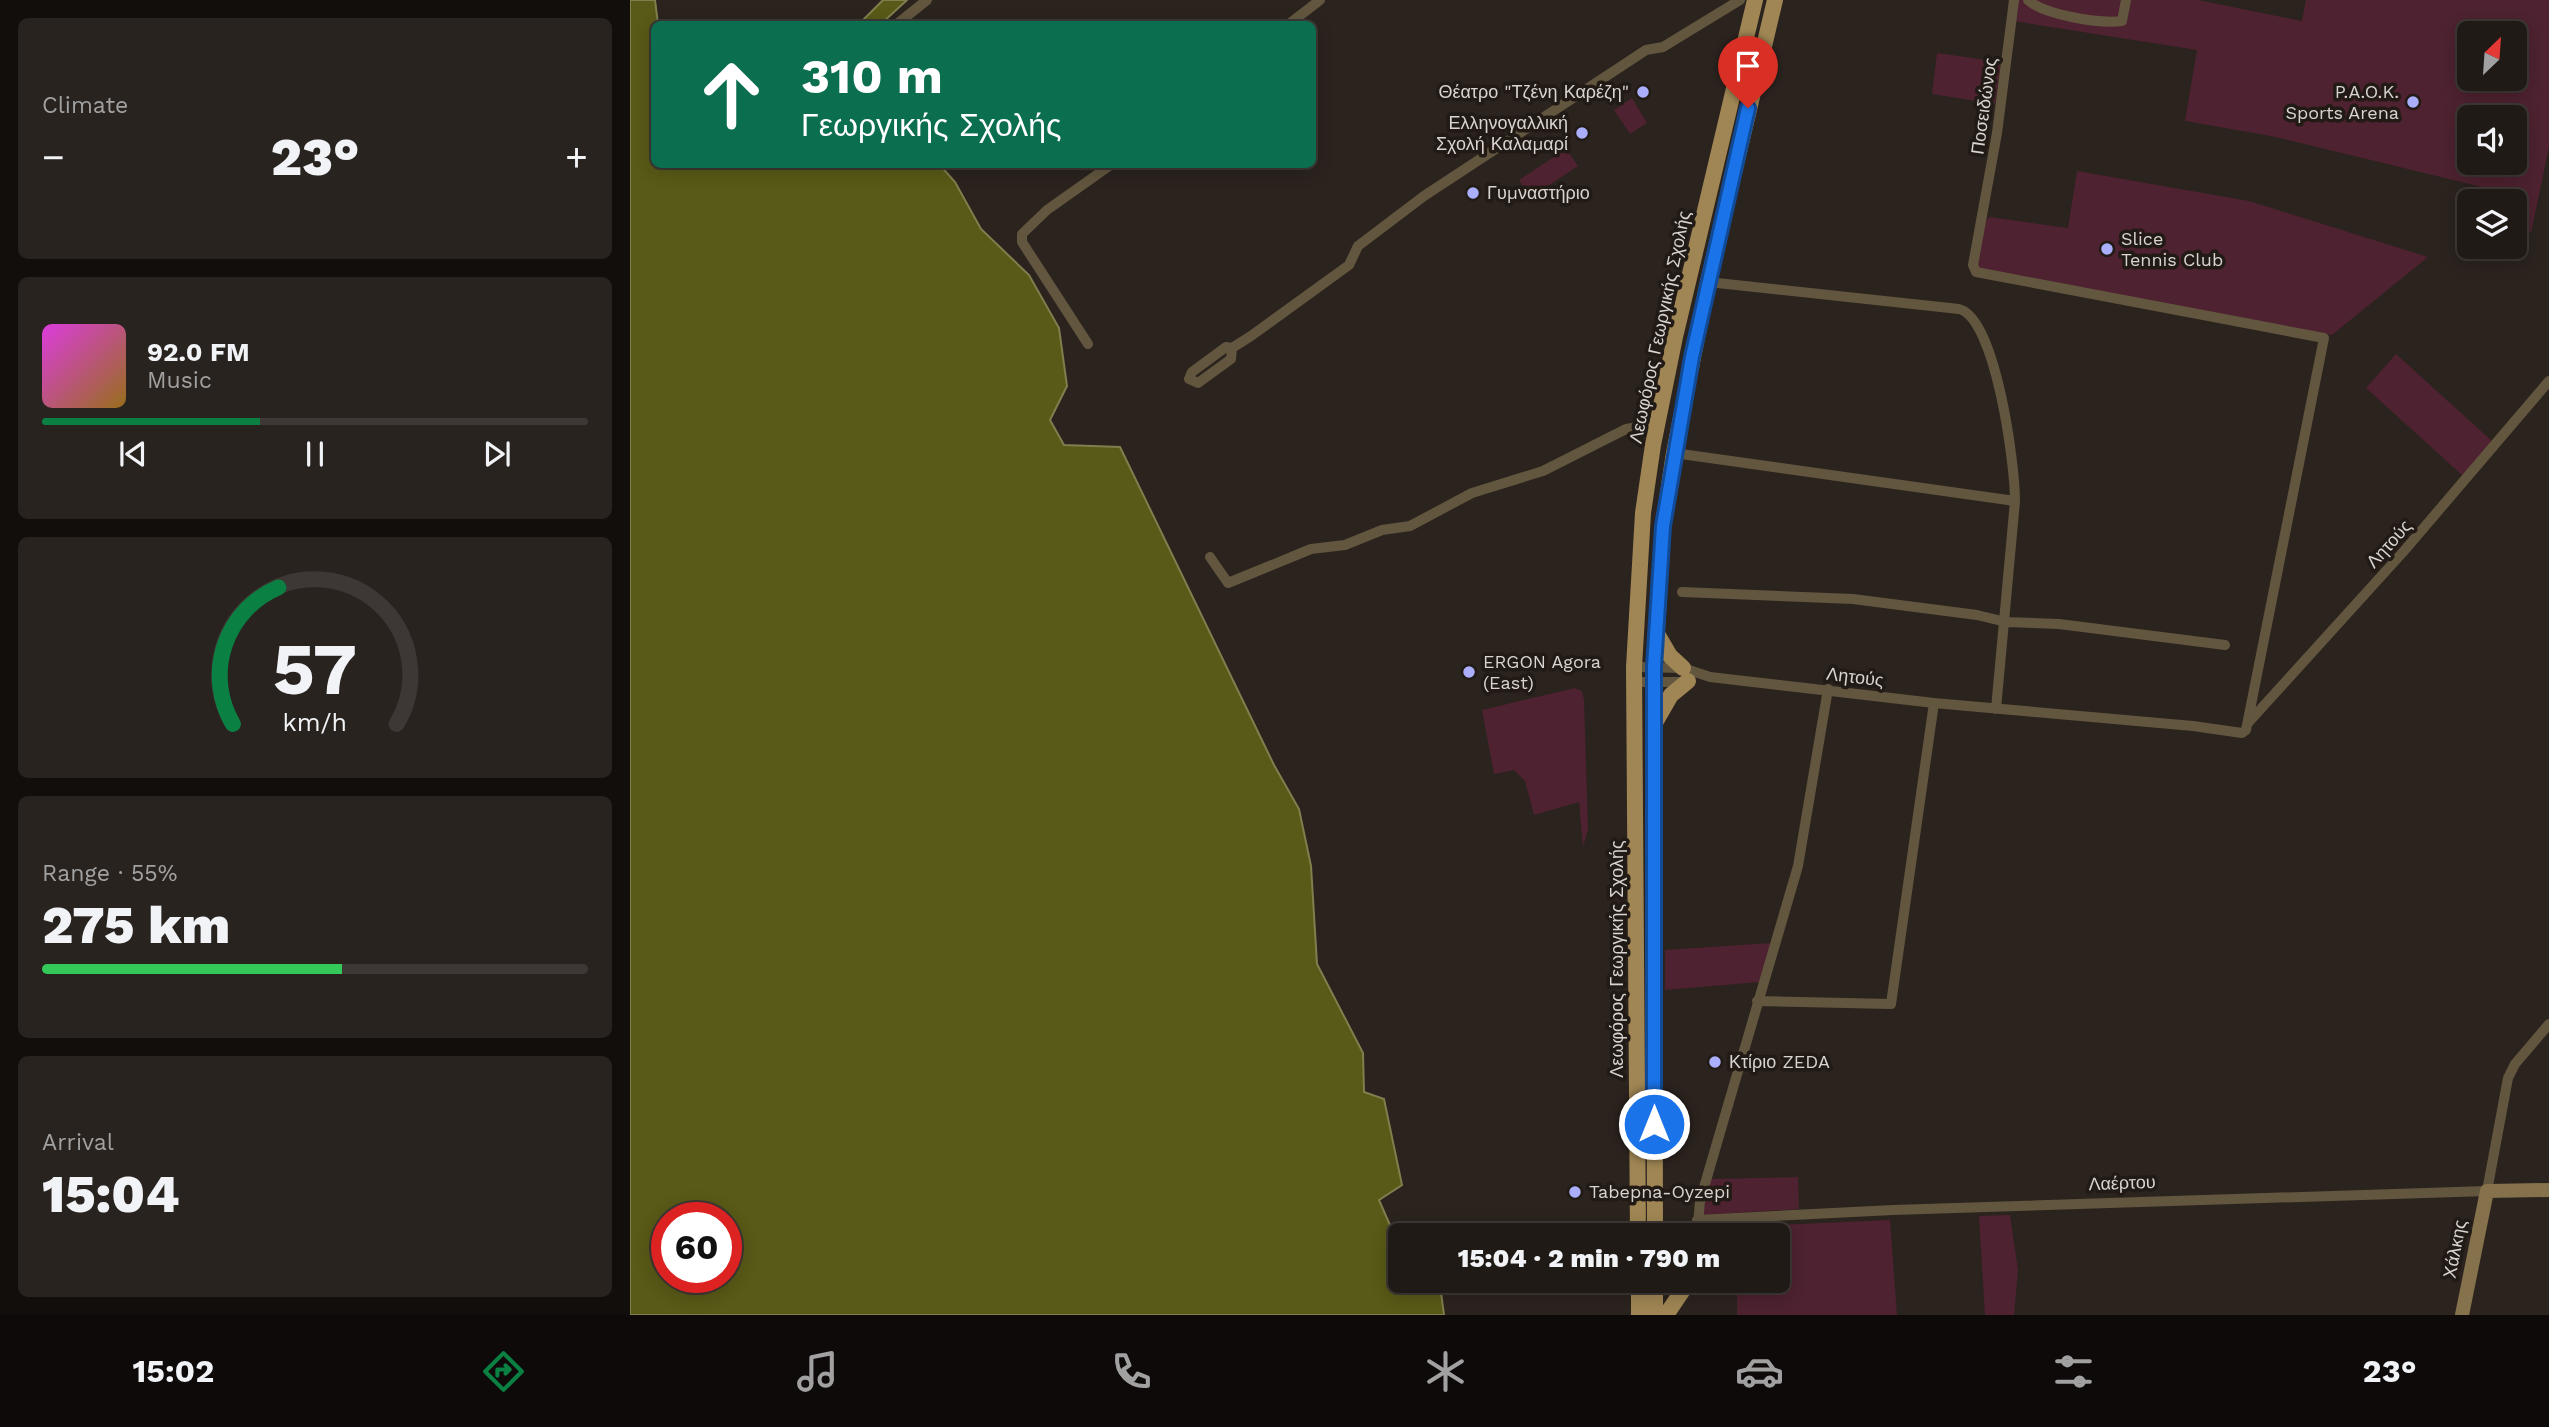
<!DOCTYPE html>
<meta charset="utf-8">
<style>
body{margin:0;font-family:"Work Sans",sans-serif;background:#28231f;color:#f1f3f6;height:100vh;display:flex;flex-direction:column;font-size:26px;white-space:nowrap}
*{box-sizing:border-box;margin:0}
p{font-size:23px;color:#a2a1a1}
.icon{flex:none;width:38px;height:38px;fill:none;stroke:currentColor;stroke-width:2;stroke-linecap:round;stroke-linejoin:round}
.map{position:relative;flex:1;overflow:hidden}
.drawer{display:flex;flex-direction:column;gap:18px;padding:18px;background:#120e0c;width:630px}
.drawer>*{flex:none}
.guide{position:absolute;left:21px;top:21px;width:665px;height:147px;border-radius:10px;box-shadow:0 4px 18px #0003,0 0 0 2px #3d3835;background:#0b6e4f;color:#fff;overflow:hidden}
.needle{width:46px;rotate:25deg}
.tools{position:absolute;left:1827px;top:21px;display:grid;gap:14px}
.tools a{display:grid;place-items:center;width:70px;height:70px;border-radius:10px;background:#201a16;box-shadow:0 4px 18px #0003,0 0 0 2px #3d3835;font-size:35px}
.speed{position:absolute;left:21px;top:1202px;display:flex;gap:14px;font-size:35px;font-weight:700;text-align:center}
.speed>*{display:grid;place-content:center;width:91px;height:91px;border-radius:50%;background:#201a16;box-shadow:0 4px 18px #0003,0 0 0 2px #3d3835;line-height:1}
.speed .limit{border:10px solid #d22;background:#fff;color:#111}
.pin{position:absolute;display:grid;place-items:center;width:60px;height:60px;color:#fff;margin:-72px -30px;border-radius:50% 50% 50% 0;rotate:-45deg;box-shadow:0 0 7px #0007}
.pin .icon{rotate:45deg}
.me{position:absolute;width:77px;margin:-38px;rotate:0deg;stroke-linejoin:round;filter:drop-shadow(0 0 5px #0008)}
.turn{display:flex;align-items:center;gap:24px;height:147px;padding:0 35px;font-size:32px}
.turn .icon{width:91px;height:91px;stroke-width:2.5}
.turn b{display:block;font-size:49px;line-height:60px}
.big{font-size:52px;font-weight:800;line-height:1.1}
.drawer .card{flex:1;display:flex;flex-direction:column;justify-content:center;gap:10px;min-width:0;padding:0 24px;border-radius:10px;background:#28231f}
.drawer .dial{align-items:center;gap:0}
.dial svg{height:182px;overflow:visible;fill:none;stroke:#3d3835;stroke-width:7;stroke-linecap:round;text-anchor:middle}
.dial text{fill:#f1f3f6;stroke:none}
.song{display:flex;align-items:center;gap:21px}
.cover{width:84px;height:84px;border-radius:10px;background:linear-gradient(135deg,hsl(300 70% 55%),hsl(40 70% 35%))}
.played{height:7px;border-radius:4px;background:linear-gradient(90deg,#0b8043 40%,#3d3835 40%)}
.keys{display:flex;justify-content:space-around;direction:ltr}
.heat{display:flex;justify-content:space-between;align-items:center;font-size:38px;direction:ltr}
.charge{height:10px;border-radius:5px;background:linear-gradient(90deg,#34c759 55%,#3d3835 0)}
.trip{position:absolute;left:758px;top:1223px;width:402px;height:70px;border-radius:10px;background:#201a16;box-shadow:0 4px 18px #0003,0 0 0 2px #3d3835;font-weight:800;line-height:70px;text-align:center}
.tab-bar{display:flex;height:112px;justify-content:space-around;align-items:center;background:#0d0a09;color:#a2a1a1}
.tab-bar .icon{width:49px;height:49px}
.tab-bar .current{color:#0b8043}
.tab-bar b{font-size:32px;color:#f1f3f6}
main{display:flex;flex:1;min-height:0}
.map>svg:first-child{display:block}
.green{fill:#4e2230;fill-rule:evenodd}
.water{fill:#595a17;stroke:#7f7f4e;stroke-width:2;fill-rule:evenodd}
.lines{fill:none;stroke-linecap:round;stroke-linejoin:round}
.street{stroke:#62563f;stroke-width:10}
.secondary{stroke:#85714b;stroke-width:14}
.primary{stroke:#a08654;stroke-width:16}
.route-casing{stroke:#114b97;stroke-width:18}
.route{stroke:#1a73e8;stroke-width:12}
.poi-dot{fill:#abaffb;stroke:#211a15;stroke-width:2.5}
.labels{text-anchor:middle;stroke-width:7;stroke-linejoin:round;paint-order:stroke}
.poi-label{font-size:18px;fill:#d9d4d0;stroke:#211a15;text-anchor:start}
.street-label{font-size:18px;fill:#d9d4d0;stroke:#211a15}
</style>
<main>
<section class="drawer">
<div class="card"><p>Climate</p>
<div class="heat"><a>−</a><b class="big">23°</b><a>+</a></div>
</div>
<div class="card">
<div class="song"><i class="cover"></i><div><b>92.0 FM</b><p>Music</p></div></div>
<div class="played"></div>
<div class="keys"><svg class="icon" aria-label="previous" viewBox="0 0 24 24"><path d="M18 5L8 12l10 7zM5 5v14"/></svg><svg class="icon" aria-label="pause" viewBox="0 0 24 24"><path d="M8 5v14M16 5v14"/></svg><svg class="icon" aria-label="next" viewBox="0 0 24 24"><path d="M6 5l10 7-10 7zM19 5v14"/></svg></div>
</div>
<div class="card dial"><svg viewBox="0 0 100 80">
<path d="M14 69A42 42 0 1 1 86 69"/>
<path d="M14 69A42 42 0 0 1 34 9" stroke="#0b8043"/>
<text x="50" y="56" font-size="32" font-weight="700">57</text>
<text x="50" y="72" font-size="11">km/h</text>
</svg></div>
<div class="card"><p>Range · 55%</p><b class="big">275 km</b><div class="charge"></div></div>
<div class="card"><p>Arrival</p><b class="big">15:04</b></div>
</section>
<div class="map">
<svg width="1919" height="1315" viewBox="0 0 1919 1315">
<rect width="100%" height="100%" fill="#2b231e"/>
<path class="green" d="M1386 0H1568L1672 21 1676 0H1919V147L1901 233 1885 219V201H1865L1848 186 1641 136 1555 121 1567 50 1383 21ZM1839 33H1885V79H1839ZM1839 117H1885V163H1839Z
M1307 53 1371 62 1365 104 1302 94Z
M1002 98 1017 123 1000 134 984 110Z
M936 149 948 166 900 198 889 180Z
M1447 171 1619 201 1798 257 1702 335 1340 269 1351 228 1359 217 1438 228Z
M1766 354 1863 442 1833 476 1736 388Z
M945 688 952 691 954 700 958 829 953 847 949 802 904 815 895 781 884 770 864 774 852 710Z
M1142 943 1130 982 1035 990V950Z
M1168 1177 1169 1209 1072 1215 1081 1179Z
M1380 1215 1388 1270 1384 1315H1355L1349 1216Z
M1260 1220 1267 1315H1107V1288L1094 1289V1281H1148V1236L1082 1235 1085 1228Z"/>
<path class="water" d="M0 0H25L28 24H24V164L310 165 325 182 351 229 399 275 429 328 437 386 420 420 434 445 490 447 644 765 669 809 681 866 687 964 733 1053 734 1092 754 1099 772 1185 749 1200 767 1241 770 1281H806L810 1285 814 1315H0ZM37 1218H96V1278H37Z
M253 0H277L251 24H229Z"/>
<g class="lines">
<path class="street" d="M1398 0C1414 15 1470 24 1492 21L1496 0
M267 24 297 0
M659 24 690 0
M1078 282 1329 309C1366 318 1385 465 1385 501
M458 344 392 242V234L417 210 482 164
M602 348 601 359 568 383 559 379 562 372 596 347 602 348 621 336 719 265 728 246 794 196 1016 50 1033 47 1110 0
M1044 453 1385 501 1366 709
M580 557 598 583 681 549 715 545 752 530 780 526 842 493 913 471 996 429 1027 424
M1052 592 1223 599 1347 615 1376 622 1429 624 1595 645
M1004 667 1053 668 1080 677 1304 703 1563 726 1612 733 1616 730 1694 338 1346 272 1343 265 1367 133 1384 0
M1005 682H1056
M1618 723 1774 551 1919 381
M1127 1001 1261 1004 1304 703
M1067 1220 1263 1210 1857 1191 1878 1078 1885 1064 1919 1024
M1067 1236 1070 1201 1168 866 1198 689
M1020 1290H1053L1062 1281"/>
<path class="secondary" d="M1832 1315 1857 1191 1919 1190"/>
<path class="primary" d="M1026 632 1040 656 1053 668
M1026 721 1041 695 1058 681
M1008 1236 1004 667 1013 513 1023 445 1045 337 1125 0
M1025 1236 1024 682 1033 526 1044 453 1078 282 1145 0
M1009 1281V1315
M1025 1281V1315
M1036 1315 1053 1290"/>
</g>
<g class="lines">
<g class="route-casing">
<path id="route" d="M1024 1124V667L1033 526 1062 357 1118 108"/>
</g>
<use href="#route" class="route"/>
</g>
<g class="poi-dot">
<circle cx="1013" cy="92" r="7"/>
<circle cx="1783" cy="102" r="7"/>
<circle cx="952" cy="133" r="7"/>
<circle cx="843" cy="193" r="7"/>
<circle cx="1477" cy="249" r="7"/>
<circle cx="839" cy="672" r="7"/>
<circle cx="1085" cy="1062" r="7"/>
<circle cx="945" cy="1192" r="7"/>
</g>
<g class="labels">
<g class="poi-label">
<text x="999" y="98" text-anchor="end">Θέατρο "Τζένη Καρέζη"</text>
<text x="1769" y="98" text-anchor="end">P.A.O.K.<tspan x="1769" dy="21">Sports Arena</tspan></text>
<text x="938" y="129" text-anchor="end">Ελληνογαλλική<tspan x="938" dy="21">Σχολή Καλαμαρί</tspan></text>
<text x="857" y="199">Γυμναστήριο</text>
<text x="1491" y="245">Slice<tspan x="1491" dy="21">Tennis Club</tspan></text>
<text x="853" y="668">ERGON Agora<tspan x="853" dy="21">(East)</tspan></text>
<text x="1099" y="1068">Κτίριο ZEDA</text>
<text x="959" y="1198">Tabepna-Oyzepi</text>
</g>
<g class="street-label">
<text transform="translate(1354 106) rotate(-82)" y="6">Ποσειδώνος</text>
<text transform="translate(1030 327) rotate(-78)" y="6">Λεωφόρος Γεωργικής Σχολής</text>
<text transform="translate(1759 544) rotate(-48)" y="6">Λητούς</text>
<text transform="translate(1225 677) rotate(7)" y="6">Λητούς</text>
<text transform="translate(987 959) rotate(-90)" y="6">Λεωφόρος Γεωργικής Σχολής</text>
<text transform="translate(1492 1183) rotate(-2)" y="6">Λαέρτου</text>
<text transform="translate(1825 1249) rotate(-79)" y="6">Χάλκης</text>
</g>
</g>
</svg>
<div class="tools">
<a><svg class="needle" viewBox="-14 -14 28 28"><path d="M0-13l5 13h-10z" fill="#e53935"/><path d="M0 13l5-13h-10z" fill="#a2a1a1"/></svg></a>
<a><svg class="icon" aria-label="sound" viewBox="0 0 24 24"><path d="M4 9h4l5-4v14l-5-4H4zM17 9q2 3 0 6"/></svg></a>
<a><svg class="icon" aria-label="layers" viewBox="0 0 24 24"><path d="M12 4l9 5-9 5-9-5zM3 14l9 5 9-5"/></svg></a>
</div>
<div class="speed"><div class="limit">60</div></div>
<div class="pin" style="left:1118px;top:108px;background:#d93025"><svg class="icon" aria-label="arrive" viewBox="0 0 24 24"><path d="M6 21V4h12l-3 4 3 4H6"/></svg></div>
<svg class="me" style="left:1024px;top:1124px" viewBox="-20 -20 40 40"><circle r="17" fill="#1a73e8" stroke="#fff" stroke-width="3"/><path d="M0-11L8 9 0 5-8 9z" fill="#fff"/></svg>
<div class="trip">15:04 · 2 min · 790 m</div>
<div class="guide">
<div class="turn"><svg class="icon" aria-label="ahead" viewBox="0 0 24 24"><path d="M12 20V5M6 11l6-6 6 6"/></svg><div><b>310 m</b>Γεωργικής Σχολής</div></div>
</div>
</div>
</main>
<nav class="tab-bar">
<b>15:02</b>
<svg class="icon current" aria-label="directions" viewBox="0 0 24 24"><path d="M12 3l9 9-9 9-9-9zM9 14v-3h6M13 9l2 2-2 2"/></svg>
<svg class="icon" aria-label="music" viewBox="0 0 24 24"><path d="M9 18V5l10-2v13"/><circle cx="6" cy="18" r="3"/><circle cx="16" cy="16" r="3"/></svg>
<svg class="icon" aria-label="phone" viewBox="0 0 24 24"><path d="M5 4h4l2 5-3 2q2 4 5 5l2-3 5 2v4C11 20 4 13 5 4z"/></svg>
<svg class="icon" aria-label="climate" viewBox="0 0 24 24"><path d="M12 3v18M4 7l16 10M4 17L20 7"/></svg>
<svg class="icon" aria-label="car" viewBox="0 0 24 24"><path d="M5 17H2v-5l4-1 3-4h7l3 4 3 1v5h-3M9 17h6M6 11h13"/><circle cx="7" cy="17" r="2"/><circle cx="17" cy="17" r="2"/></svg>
<svg class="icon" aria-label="filters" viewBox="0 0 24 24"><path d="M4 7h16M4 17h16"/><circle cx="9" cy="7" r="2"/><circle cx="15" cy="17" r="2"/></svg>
<b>23°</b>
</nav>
